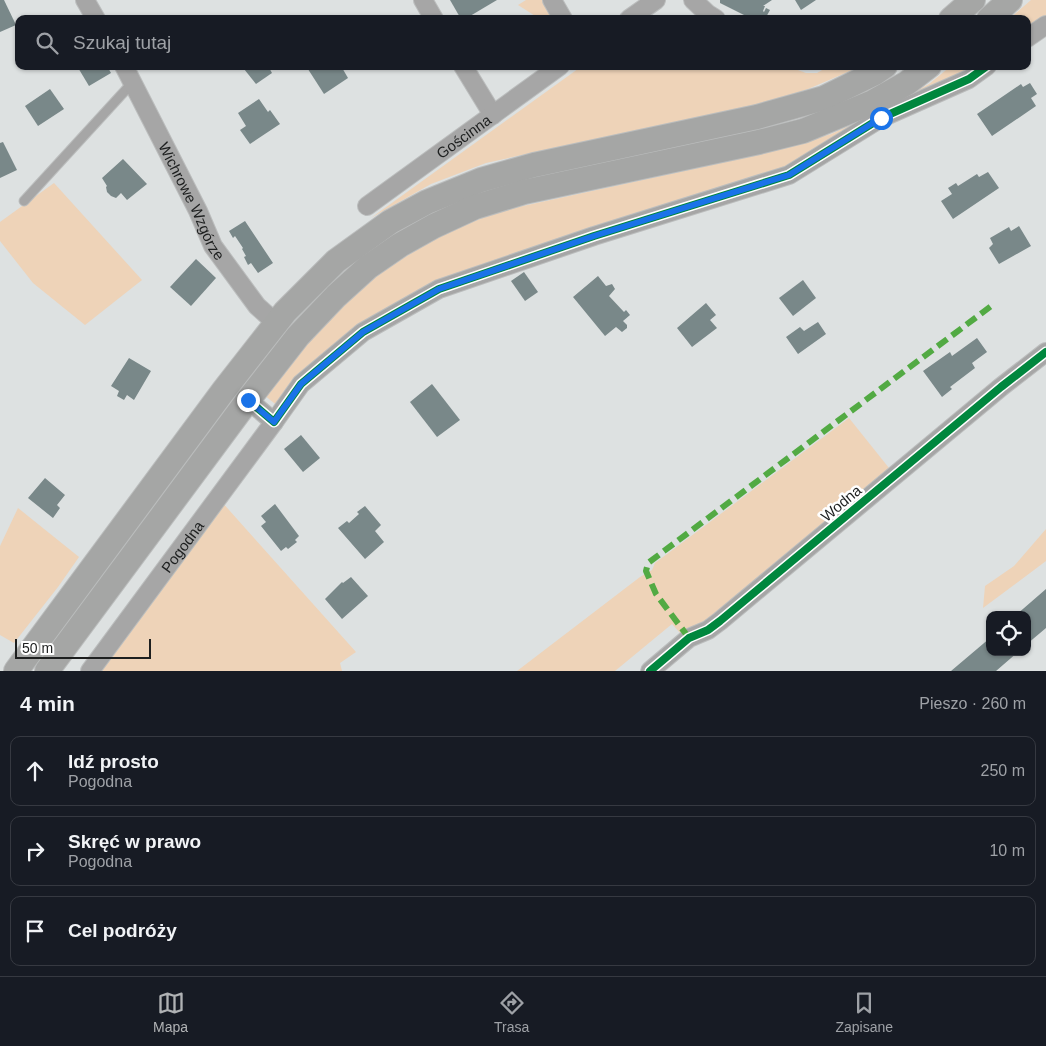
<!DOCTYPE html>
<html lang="pl">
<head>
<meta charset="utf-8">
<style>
  body { margin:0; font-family:Arial,sans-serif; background:#242831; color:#f1f3f6 }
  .controls { position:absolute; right:15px; bottom:15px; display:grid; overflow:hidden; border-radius:10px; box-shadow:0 1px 4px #0004 }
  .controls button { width:45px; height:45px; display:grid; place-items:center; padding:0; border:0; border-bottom:1px solid #363941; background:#171b24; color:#f1f3f6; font:25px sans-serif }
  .scale { position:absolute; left:15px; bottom:12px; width:136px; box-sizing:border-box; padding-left:5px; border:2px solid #1d1f1f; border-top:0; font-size:14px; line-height:18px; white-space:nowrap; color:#1d1f1f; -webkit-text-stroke:4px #fff; paint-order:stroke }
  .stop { position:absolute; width:15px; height:15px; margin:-11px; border:4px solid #1a73e8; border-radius:50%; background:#fff }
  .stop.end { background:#1a73e8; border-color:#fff; box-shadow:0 1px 5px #0008 }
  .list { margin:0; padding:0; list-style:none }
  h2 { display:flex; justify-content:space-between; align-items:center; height:65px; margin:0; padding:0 20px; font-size:21px }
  h2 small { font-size:16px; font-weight:400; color:#9ea1a6 }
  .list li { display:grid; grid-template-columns:32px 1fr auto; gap:15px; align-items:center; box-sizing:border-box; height:70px; margin:0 10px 10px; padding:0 10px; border:1px solid #363941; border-radius:10px }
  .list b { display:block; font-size:19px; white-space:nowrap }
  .list p { margin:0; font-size:16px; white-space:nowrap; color:#9ea1a6 }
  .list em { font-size:16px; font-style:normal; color:#9ea1a6 }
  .icon { flex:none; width:28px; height:28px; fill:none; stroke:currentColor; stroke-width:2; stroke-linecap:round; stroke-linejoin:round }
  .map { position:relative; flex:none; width:1046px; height:671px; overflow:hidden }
  .search { position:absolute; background:#171b24; box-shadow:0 1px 4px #0004; left:15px; right:15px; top:15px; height:55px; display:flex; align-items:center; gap:12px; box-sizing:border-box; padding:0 18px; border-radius:10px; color:#9ea1a6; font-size:19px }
  .sheet { height:305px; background:#171b24 }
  nav { display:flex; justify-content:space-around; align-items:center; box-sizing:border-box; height:70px; border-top:1px solid #363941; background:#171b24; font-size:14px; color:#9ea1a6 }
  nav a { display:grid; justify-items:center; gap:2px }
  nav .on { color:#b0b2b4 }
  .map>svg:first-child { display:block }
  .green { fill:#eed3b8 }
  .building { fill:#798889 }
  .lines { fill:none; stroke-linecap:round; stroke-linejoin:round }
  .service-casing { stroke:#bbbdbd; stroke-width:11 }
  .minor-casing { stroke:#bbbdbd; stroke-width:20 }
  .secondary-casing { stroke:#bbbdbd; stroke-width:26 }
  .service { stroke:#a6a6a6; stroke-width:9 }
  .minor { stroke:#a6a6a6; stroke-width:18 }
  .secondary { stroke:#a5a6a5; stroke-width:24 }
  .quiet { stroke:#52aa43; stroke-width:6; stroke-dasharray:12 6; stroke-linecap:butt }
  .cycleway-casing { stroke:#fff; stroke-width:11 }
  .cycleway { stroke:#00873e; stroke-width:8 }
  .route { stroke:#1a73e8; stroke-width:6 }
  .labels { text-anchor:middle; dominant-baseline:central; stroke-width:5; stroke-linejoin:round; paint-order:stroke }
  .street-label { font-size:15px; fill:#1d1f1f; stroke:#fff }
</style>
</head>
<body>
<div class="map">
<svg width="1046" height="671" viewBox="0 0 1046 671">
  <rect width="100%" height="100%" fill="#dde1e1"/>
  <g class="green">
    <polygon points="526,0 543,0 554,19 540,19 518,5"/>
    <polygon points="1031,0 1046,0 1046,19 1027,32 1027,19 1009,19"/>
    <polygon points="582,66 787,66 806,73 817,73 829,66 862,66 808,89 768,102 718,114 558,147 486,163 431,184 371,218"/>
    <polygon points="951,66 978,66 786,172 439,286 279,407 264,395 316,333 344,305 375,277 405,257 448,231 504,210 707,166 799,144 831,134 868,117 929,84"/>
    <polygon points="54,183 142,280 85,325 33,283 0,241 0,222"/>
    <polygon points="849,418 893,473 689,643 672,624 615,671 517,671 640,577 652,570 655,563"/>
    <polygon points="221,501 356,652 340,663 342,671 95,671"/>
    <polygon points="18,508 79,557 58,587 14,643 0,635 0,546"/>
    <polygon points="1046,529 1046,561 983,608 985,586 1014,566"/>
  </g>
  <g class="building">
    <polygon points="0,0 4,0 16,25 0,32"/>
    <polygon points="450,0 497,0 465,19 461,19"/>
    <polygon points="720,0 772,0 763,6 765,6 763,11 764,12 766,8 770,10 765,19 752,19 720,3"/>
    <polygon points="795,0 816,0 801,10"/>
    <polygon points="77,66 107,66 111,73 89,86"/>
    <polygon points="248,66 268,66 272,73 256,84 244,69"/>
    <polygon points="306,66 341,66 348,78 324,94"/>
    <polygon points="1030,83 1037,94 1031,98 1036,106 992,136 977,114 1021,84 1023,87"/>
    <polygon points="50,89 64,109 38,126 25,106"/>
    <polygon points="259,99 268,112 270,110 280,124 250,144 240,130 246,126 238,113"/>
    <polygon points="3,142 17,170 0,178 0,143"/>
    <polygon points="123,159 147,184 127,200 121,193 116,198 111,196 107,192 106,187 107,186 102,178"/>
    <polygon points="988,172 999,188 953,219 941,201 952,194 948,188 956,183 958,186 977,174 979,177"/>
    <polygon points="245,221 273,263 258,273 251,263 248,265 244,257 246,256 242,249 243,248 235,236 233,238 229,231"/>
    <polygon points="1019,226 1031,246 999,264 989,248 993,244 990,238 1009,227 1011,231"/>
    <polygon points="196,259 216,278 191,306 170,287"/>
    <polygon points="524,272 538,292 525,301 511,281"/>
    <polygon points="598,276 606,286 612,284 615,289 609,296 624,312 626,310 630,315 623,321 627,325 627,328 622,332 616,327 605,336 573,297"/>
    <polygon points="803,280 816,298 793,316 779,298"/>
    <polygon points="706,303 716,315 710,320 717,328 692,347 677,328"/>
    <polygon points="818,322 826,334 798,354 786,337 800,327 804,331"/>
    <polygon points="977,338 987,352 972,363 975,368 950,387 952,389 942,397 923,371 950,352 952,356"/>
    <polygon points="129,358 151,371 134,400 127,395 124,400 117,396 119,391 111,386"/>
    <polygon points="432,384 460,420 437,437 410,402"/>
    <polygon points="301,435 320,458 303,472 284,449"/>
    <polygon points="45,478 65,495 57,505 60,508 53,518 28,498"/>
    <polygon points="275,504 299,536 295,540 297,542 288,549 286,547 281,551 261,526 266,522 261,516"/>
    <polygon points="365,506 381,525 375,531 384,542 365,559 338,528 347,521 349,523 359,514 357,512"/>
    <polygon points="351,577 368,596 342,619 325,599 342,582 343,583"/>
    <polygon points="1046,589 1046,628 1027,644 1027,615 1016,615"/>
    <polygon points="990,638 990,652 1018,652 996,671 951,671"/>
  </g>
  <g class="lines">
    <defs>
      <polyline id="service" points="24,201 133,82"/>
      <g id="minor">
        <polyline points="85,0 96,19"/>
        <polyline points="423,0 434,19"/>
        <polyline points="552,0 563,19"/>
        <polyline points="693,0 708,14 716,19"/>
        <polyline points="629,19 656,0"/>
        <polyline points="1027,38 1046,25"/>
        <path id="s1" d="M124,66L198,211L213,246L257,306L276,323"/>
        <polyline points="463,66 493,115"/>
        <path id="s2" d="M367,206L560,66"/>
        <polyline points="248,400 274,422 301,384 363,332 439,289 594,236 789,175 881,118 969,79 987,66"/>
        <path id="s3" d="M90,671L274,422"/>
        <polyline points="650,671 689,638 708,630 720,621 1001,387 1046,352"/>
      </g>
      <g id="secondary">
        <polyline points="951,19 973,0"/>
        <polyline points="989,19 1010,0"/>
        <polyline points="16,671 224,390 285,312 336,261 390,222 427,202 481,180 534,165 757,117 824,98 875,73 885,66"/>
        <polyline points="47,671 248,400 298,336 336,296 368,267 400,245 434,226 475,207 524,192 759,142 803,131 873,102 907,83 929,66"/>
      </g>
    </defs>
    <use href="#service" class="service-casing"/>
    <use href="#minor" class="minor-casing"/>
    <use href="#secondary" class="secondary-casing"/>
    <use href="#service" class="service"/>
    <use href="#minor" class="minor"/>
    <use href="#secondary" class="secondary"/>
    <polyline class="quiet" points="689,638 656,594 646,571 648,563 994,304"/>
    <defs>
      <g id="cycleway">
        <polyline points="248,400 274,422 301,384 363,332 439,289 594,236 789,175 881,118 969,79 987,66"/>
        <polyline points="650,671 689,638 708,630 720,621 1001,387 1046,352"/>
      </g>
    </defs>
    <use href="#cycleway" class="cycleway-casing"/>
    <use href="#cycleway" class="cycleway"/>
  </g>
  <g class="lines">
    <polyline class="route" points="248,400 274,422 301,384 363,332 439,289 594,236 789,175 881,118"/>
  </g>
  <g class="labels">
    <g class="street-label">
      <text stroke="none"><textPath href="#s2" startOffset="119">Gościnna</textPath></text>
      <text stroke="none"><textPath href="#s1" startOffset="151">Wichrowe Wzgórze</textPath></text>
      <text transform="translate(841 503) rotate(-40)">Wodna</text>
      <text stroke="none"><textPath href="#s3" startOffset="155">Pogodna</textPath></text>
    </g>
  </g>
</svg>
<div class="controls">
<button><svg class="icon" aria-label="locate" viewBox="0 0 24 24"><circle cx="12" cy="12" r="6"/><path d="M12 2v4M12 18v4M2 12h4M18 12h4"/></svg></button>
</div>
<div class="scale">50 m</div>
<div class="stop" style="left:881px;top:118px"></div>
<div class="stop end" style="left:248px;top:400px"></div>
<div class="search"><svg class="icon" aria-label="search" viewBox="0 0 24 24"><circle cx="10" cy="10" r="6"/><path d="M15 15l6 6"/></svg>Szukaj tutaj</div>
</div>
<section class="sheet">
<h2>4 min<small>Pieszo · 260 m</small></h2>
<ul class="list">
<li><svg class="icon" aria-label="ahead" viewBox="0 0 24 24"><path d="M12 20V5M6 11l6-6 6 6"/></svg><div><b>Idź prosto</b><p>Pogodna</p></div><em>250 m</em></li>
<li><svg class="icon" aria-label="right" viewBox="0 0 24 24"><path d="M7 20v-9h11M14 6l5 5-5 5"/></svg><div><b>Skręć w prawo</b><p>Pogodna</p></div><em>10 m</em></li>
<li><svg class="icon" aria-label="arrive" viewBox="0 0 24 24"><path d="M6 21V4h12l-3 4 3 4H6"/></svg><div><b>Cel podróży</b></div></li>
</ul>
</section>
<nav>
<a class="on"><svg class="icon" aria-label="map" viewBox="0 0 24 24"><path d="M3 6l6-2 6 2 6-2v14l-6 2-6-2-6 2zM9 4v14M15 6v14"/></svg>Mapa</a>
<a><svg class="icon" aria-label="directions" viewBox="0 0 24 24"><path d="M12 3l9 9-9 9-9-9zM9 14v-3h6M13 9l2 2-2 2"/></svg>Trasa</a>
<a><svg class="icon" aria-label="saved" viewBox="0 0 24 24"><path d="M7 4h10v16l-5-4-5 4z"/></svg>Zapisane</a>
</nav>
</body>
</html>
